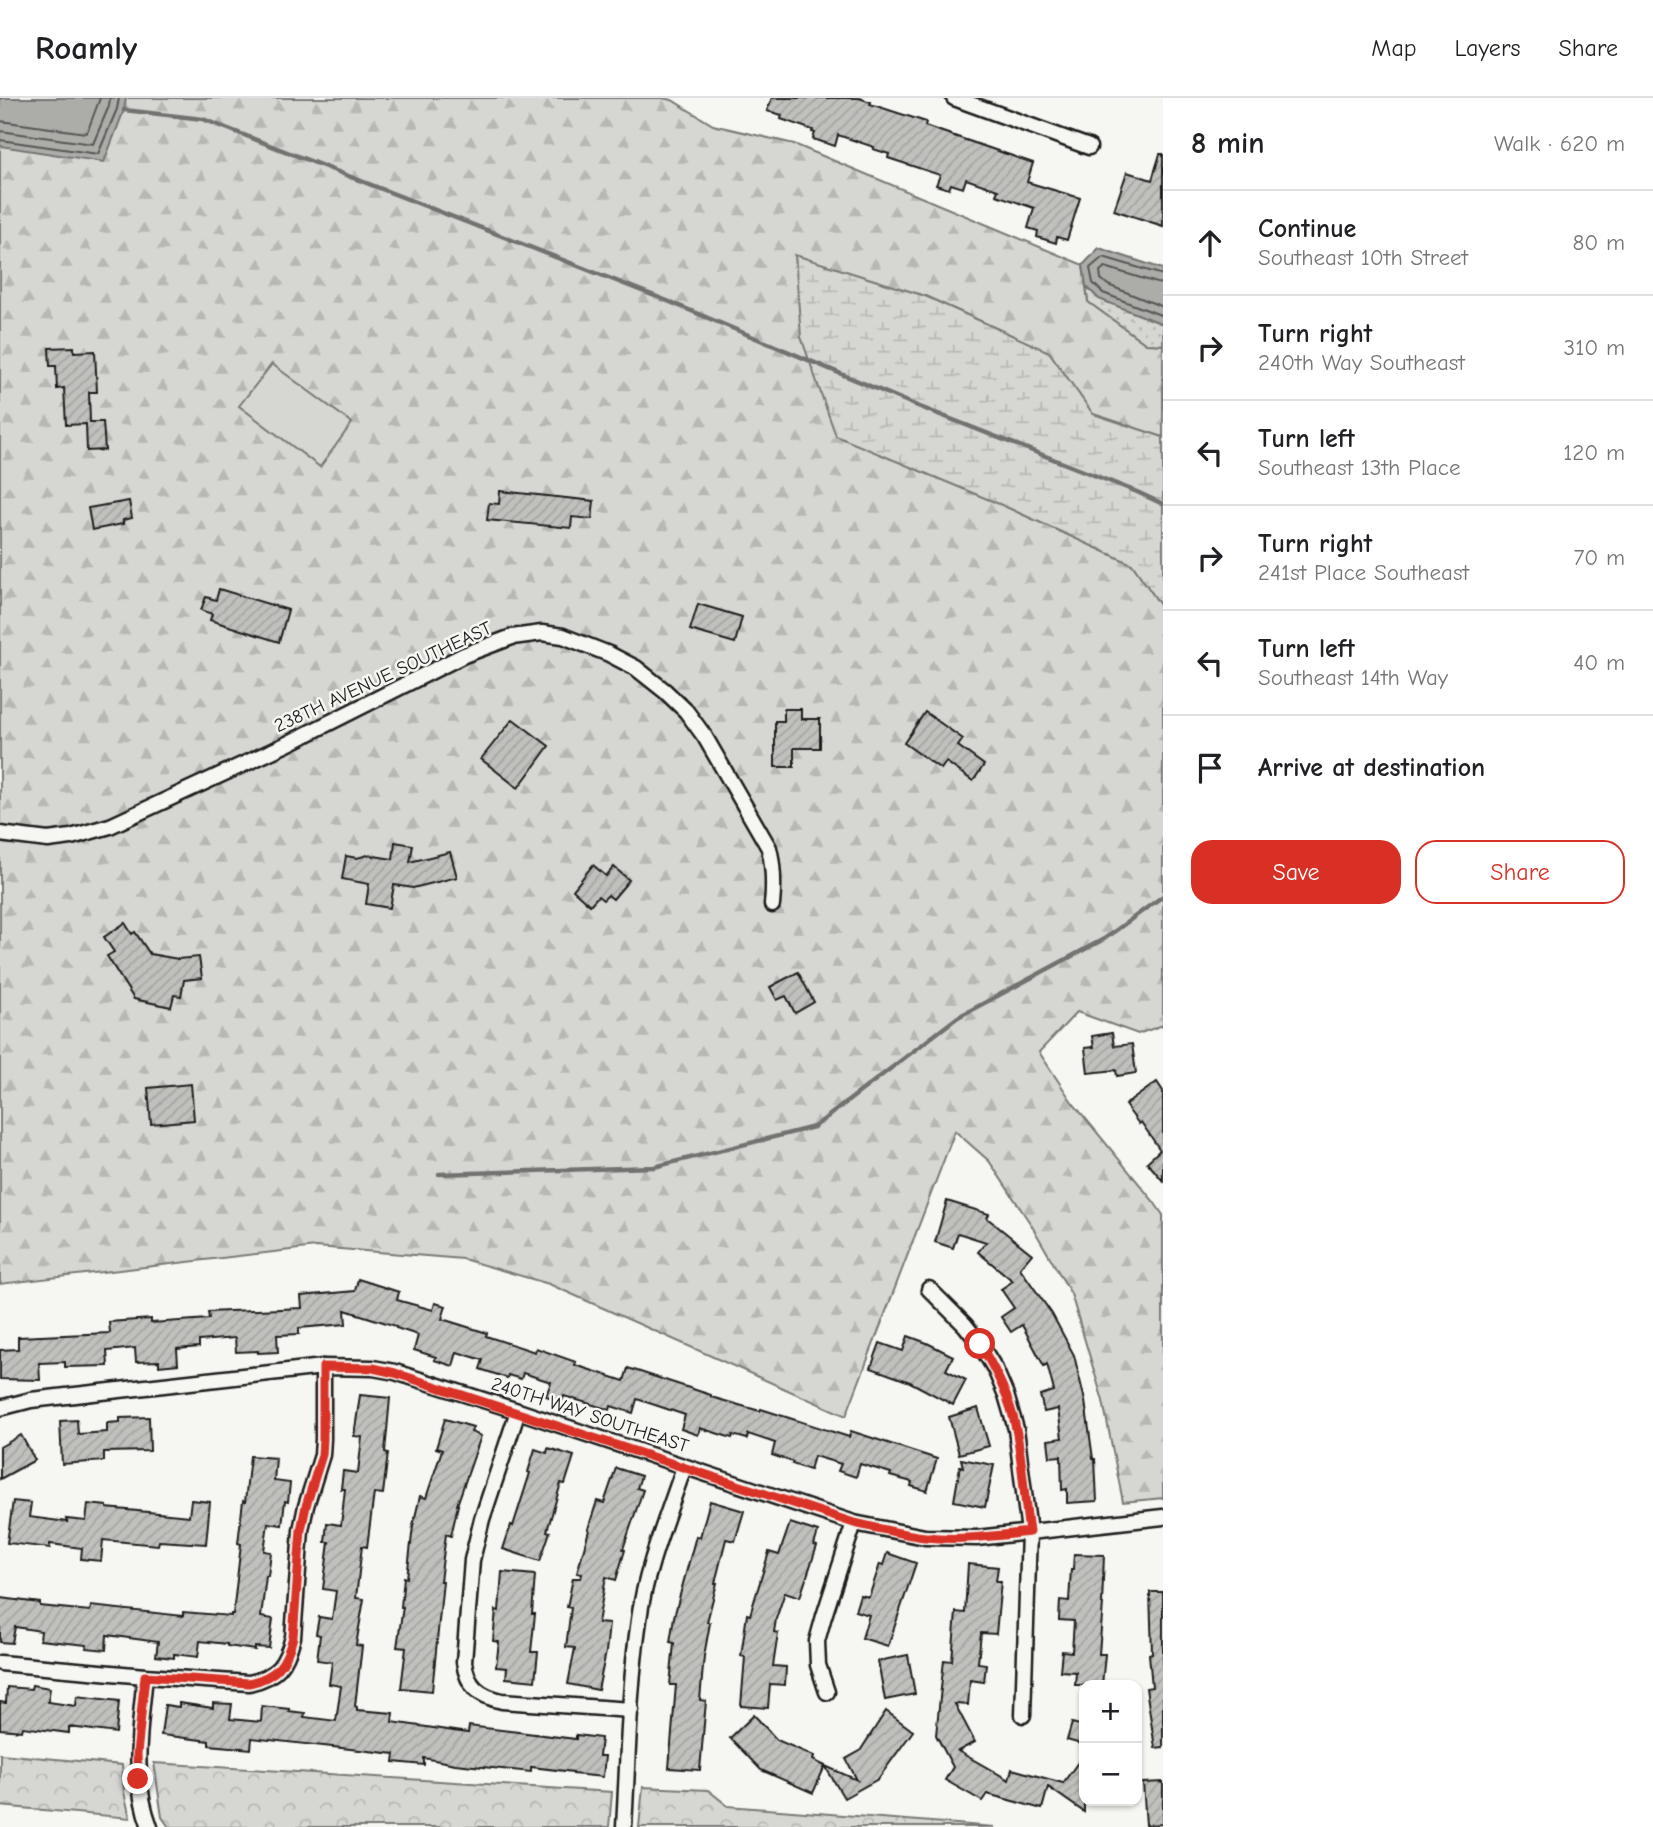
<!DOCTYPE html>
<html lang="en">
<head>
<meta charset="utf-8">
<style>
  body { margin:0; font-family:"Comic Neue",sans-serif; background:#f6f6f6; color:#202124 }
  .controls { position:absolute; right:21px; bottom:21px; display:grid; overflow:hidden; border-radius:14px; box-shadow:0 2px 5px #0004 }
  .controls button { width:63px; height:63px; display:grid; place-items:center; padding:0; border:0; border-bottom:2px solid #e0e0e0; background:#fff; color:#202124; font:35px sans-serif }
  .stop { position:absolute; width:21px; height:21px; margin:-16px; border:5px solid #d93025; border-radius:50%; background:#fff }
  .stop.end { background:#d93025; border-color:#fff; box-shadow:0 2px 7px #0008 }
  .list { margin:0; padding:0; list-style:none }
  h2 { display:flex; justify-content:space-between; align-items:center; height:91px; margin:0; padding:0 28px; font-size:30px }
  h2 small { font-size:23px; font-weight:400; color:#757577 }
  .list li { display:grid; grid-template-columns:46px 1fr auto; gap:21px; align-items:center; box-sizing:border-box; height:105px; padding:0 28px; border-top:2px solid #e0e0e0 }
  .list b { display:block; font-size:26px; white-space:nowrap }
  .list p { margin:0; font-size:23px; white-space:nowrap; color:#757577 }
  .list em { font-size:23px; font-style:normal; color:#757577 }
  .actions { display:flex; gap:14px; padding:21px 28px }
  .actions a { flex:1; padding:16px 0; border:2px solid #d93025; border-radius:21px; text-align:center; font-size:24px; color:#d93025 }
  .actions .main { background:#d93025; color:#fff }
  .icon { flex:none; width:38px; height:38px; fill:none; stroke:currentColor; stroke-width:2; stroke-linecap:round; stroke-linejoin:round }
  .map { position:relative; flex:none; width:1163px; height:1729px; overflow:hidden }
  header { display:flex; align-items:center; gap:42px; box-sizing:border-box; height:98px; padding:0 35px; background:#fff; border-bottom:2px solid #e0e0e0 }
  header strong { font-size:33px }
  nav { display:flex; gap:38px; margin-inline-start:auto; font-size:24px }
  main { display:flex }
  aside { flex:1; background:#fff }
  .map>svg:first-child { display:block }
  .grass { fill:url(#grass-dots); stroke:#797977; stroke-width:2 }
  .forest { fill:url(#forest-firs); stroke:#797977; stroke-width:2 }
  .wetland { fill:url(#wetland-marsh); stroke:#797977; stroke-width:2 }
  .park { fill:url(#park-crowns); stroke:#797977; stroke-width:2 }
  .pitch { fill:#d6d6d2; stroke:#797977; stroke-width:2 }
  .water { fill:#acaca9; stroke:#727271; stroke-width:2 }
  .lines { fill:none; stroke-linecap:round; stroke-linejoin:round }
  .shore { stroke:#565654; stroke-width:2 }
  .stream { stroke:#727271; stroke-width:4.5 }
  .building { fill:url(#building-hatch); stroke:#1c1c1c; stroke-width:2 }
  .street-casing { stroke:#1c1c1c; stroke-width:19 }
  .street { stroke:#f6f6f2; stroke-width:14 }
  .route { stroke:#d93025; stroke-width:9 }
  .labels { text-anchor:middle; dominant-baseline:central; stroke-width:5; stroke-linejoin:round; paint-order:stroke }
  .street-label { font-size:19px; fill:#1c1c1c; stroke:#f6f6f2 }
</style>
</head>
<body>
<header>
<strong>Roamly</strong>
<nav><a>Map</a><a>Layers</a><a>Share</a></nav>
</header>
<main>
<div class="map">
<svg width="1163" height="1729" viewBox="0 0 1163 1729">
  <defs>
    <pattern id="grass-dots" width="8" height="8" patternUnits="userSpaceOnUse" patternTransform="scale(1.75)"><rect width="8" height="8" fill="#d6d6d2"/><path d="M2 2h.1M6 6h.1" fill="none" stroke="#b7b7b4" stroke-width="1.8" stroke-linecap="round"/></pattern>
    <pattern id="forest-firs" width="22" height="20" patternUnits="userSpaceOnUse" patternTransform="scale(1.75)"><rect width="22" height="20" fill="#d6d6d2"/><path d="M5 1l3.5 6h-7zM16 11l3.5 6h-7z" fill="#b7b7b4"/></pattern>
    <pattern id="wetland-marsh" width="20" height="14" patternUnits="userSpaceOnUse" patternTransform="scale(1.75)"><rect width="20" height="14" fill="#d6d6d2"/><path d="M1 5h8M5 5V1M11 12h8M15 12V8" fill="none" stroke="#b7b7b4"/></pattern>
    <pattern id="park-crowns" width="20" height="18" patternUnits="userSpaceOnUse" patternTransform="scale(1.75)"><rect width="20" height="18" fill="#d6d6d2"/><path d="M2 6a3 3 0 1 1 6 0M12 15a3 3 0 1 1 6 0" fill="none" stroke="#b7b7b4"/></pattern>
    <pattern id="building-hatch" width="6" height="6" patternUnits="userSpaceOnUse" patternTransform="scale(1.75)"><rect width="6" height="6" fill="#c0c0bd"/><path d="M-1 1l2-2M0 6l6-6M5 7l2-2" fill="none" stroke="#a4a4a2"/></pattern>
  </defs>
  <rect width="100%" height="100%" fill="#f6f6f2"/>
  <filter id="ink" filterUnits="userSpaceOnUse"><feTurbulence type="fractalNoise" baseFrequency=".0143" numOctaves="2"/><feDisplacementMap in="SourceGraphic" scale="14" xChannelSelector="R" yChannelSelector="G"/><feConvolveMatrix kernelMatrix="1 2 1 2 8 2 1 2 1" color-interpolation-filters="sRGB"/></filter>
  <g filter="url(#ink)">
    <polygon class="grass" points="1086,188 1099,201 1163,226 1163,247 1146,246 1088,204"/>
    <polygon class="forest" points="0,0 662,0 672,2 713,27 794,46 1083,167 1088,204 1146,246 1163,247 1163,339 1093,316 1049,254 925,198 795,158 1004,408 1132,466 1163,511 1163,927 1138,936 1077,914 1039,954 1072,1004 1154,1104 1163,1117 1163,1400 1123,1404 1103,1303 1071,1196 1032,1128 989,1063 955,1033 846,1318 549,1186 463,1161 316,1149 0,1186"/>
    <polygon class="wetland" points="795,157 925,198 1049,254 1093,316 1163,339 1163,511 1132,466 1004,408 836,338 801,239"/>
    <g class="park">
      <polygon points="0,1656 122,1667 124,1694 130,1720 0,1708"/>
      <polygon points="154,1665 612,1694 609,1729 169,1729 162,1719"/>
      <polygon points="643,1689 708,1692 728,1708 995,1729 639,1729"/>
    </g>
    <polygon class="pitch" points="272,266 352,325 320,369 239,308"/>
    <g class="water">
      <polygon points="0,0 126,0 124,12 104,64 0,48"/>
      <polygon points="1099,150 1163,171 1163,226 1099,201 1086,188 1083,167"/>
    </g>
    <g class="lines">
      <g class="shore">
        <polyline points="0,23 86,35 88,32 100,0"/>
        <polyline points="0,33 93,46 109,8 110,0"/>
        <polyline points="0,42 98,56 117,11 119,0"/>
        <polyline points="1163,177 1103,159 1090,170 1093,185 1103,195 1163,218"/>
        <polyline points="1163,186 1157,185 1105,169 1100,173 1101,181 1108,187 1163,209"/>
      </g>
      <g class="stream">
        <polyline points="124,12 203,21 670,204 915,307 1137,394 1163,406"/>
        <polyline points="439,1076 654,1069 814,1029 958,919 1104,841 1163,798"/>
      </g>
    </g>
    <g class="building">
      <polygon points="772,0 859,0 871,4 870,6 926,24 925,28 1033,65 1027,84 1080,100 1067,142 1057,139 1056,145 1037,139 1038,133 1028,130 1034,110 996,97 998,92 966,81 963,90 951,86 949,91 936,87 940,77 888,60 889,56 873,51 874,49 838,37 835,48 813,41 815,35 812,34 813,32 781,21 782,17 767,13"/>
      <polygon points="1160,56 1163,56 1163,128 1114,112 1127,74 1152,82"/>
      <polygon points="74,249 74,254 95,253 97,294 89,294 90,324 103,324 105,352 87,353 86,326 66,327 64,290 57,291 56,268 50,268 49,250"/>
      <polygon points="500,393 594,403 592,421 572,419 571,430 487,422 489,405 499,406"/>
      <polygon points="129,403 132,420 123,422 123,426 92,432 88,410"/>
      <polygon points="219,491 288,512 279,544 210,522 212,516 201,512 206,499 216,502"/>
      <polygon points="698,506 742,519 735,545 690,532"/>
      <polygon points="784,611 801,611 801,621 820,621 820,650 794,650 794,669 775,669 775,623 784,623"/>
      <polygon points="925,614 963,641 958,648 984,667 973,683 946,664 941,671 904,645"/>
      <polygon points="513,621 549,648 518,690 481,661"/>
      <polygon points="395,744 413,747 410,764 450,754 457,779 413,790 394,787 390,810 366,806 369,786 342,781 346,758 357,760 368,757 393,761"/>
      <polygon points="593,767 606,778 614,769 629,782 613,801 608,797 603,802 598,798 590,807 573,792"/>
      <polygon points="125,825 132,836 135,834 150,856 178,861 199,859 202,880 184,882 181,898 174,897 171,909 134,901 107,858 114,854 104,839"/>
      <polygon points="798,874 814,904 795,915 786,898 777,902 770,889"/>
      <polygon points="1112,935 1114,948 1132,946 1136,975 1117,978 1116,972 1088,975 1085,950 1094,949 1092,938"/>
      <polygon points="1157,984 1163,993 1163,1083 1147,1064 1160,1052 1141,1024 1139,1026 1125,1007"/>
      <polygon points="191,986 194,1022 151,1026 148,990"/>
      <polygon points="947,1103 989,1116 987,1120 1032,1156 1020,1170 1052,1216 1074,1257 1085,1303 1093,1361 1095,1361 1097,1403 1067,1405 1067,1391 1062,1392 1061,1358 1050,1359 1048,1342 1062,1340 1058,1311 1044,1314 1040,1297 1054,1293 1047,1266 1044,1268 1022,1227 1011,1234 1001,1219 1014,1210 1001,1191 1013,1183 978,1154 986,1144 958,1135 953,1150 935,1144"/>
      <polygon points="358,1181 399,1194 397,1202 433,1212 435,1205 446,1208 442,1221 487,1235 486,1238 535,1254 536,1250 576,1264 575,1267 624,1283 628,1270 711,1297 711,1299 760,1313 761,1311 849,1339 851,1333 937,1361 927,1393 911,1388 912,1384 890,1378 891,1375 860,1366 856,1379 838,1373 841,1366 814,1358 810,1372 792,1366 793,1364 772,1357 775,1345 748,1336 747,1341 733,1337 732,1340 700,1330 698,1337 681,1331 685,1317 637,1301 633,1315 611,1308 610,1312 564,1298 562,1304 546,1298 551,1284 523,1275 521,1281 508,1277 507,1280 480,1271 483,1262 457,1254 453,1268 434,1262 436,1259 414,1252 418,1237 396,1230 396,1228 345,1212 346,1226 299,1230 299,1236 277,1237 278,1254 258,1255 258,1253 236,1254 235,1240 199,1243 199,1249 177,1251 178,1266 159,1268 159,1263 136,1264 135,1250 107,1253 108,1268 65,1269 65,1264 39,1265 40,1282 0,1281 0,1252 18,1251 18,1239 110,1235 109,1224 151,1221 151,1225 209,1221 208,1214 302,1210 301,1198 355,1193"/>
      <polygon points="908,1238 927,1245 953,1258 946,1272 966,1282 953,1307 910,1284 871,1270 880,1245 903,1253"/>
      <polygon points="360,1297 390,1300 385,1354 388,1355 383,1396 374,1395 367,1449 362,1448 356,1500 364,1501 356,1547 362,1548 355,1608 357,1609 357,1612 393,1615 392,1624 468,1635 469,1628 576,1641 576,1637 601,1640 599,1658 605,1658 603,1679 573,1676 573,1674 531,1669 531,1674 455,1666 424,1660 424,1667 394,1664 395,1656 252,1640 251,1651 209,1647 209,1643 161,1637 165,1607 179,1609 179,1605 213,1610 213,1605 232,1606 230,1621 261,1624 262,1608 289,1611 289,1613 305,1615 304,1619 336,1623 341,1588 329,1586 332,1564 317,1562 320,1537 316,1536 319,1519 332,1521 336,1493 323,1491 329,1444 325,1444 327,1425 341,1427 345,1391 341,1391 343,1373 358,1375 362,1339 354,1338"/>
      <polygon points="978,1310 989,1348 959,1356 949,1319"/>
      <polygon points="149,1319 150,1353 104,1354 104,1363 62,1366 60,1323 77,1322 78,1336 107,1334 107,1325 120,1324 120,1320"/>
      <polygon points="445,1321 473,1329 471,1334 481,1338 457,1407 458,1407 451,1438 446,1436 440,1483 443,1483 432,1593 401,1590 406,1550 397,1549 403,1509 401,1509 404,1479 407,1480 413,1428 420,1398 426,1400 442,1352 436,1350"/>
      <polygon points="21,1337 35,1362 0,1381 0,1349"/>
      <polygon points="548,1350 574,1358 565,1386 561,1385 547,1433 550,1434 540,1463 503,1451 511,1427 513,1428 530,1375 528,1374 535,1351 547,1355"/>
      <polygon points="250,1358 276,1360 274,1383 290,1385 288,1404 285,1403 282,1427 268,1425 264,1453 271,1454 268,1478 266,1478 261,1519 273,1521 269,1550 255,1549 255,1552 227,1548 227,1546 200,1543 198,1559 174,1556 174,1560 156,1558 158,1544 107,1537 106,1552 86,1550 87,1547 40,1542 41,1533 15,1529 12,1545 0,1544 0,1500 40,1505 40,1508 90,1513 91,1508 183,1518 183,1514 231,1518 231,1516 233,1516 241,1446 238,1445 243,1403 245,1404"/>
      <polygon points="961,1361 994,1367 985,1409 954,1403 960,1368 963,1369"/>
      <polygon points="616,1370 641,1378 637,1390 643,1392 623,1451 625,1452 616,1482 606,1479 598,1525 609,1526 606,1554 598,1592 568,1586 575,1550 566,1549 571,1510 567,1509 573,1480 581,1480 582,1476 577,1475 589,1432 588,1431 597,1403 604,1405"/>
      <polygon points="191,1402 210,1404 206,1446 159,1443 158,1447 103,1442 101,1463 81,1461 82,1450 50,1446 50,1450 7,1445 13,1403 31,1405 29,1419 67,1424 66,1421 86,1423 88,1406 107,1408 107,1410 189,1418"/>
      <polygon points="710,1403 744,1413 735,1443 726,1441 715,1485 717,1485 707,1524 710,1525 704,1558 700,1602 706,1603 700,1672 669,1670 676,1587 670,1587 674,1545 670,1544 674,1519 696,1438 700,1439"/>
      <polygon points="790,1425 818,1434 814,1447 817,1448 800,1499 785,1494 776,1521 774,1534 778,1535 773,1568 786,1569 785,1587 770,1586 768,1610 741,1608 745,1559 741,1558 747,1516 750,1517 769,1454 779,1457"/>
      <polygon points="887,1455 916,1465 888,1548 862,1540 869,1517 855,1513 860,1497 869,1499 880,1466 883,1467"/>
      <polygon points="1074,1456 1104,1457 1102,1506 1103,1506 1099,1556 1105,1556 1102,1587 1075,1587 1076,1574 1060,1573 1062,1553 1072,1554 1074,1523 1059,1522 1060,1502 1069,1503 1071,1471 1073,1471"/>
      <polygon points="968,1466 998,1469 996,1483 1001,1483 996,1536 981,1535 978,1565 986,1566 984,1584 970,1582 968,1607 955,1606 975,1644 958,1653 1009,1682 1012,1671 1063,1685 1084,1656 1084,1714 1048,1689 1042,1711 987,1696 982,1703 945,1682 953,1669 936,1637 944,1562 952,1563 956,1514 965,1515"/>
      <polygon points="502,1474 535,1477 532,1516 535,1516 531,1554 538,1554 535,1583 506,1580 507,1570 496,1569 499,1544 493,1543 496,1512 499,1513"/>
      <polygon points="1150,1494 1163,1494 1163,1649 1155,1650 1146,1590 1152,1589 1149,1556 1152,1555"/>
      <polygon points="908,1557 915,1596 885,1602 878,1563"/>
      <polygon points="32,1587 50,1590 48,1604 76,1608 77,1598 119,1603 116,1635 69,1629 69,1635 23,1629 22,1633 0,1631 0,1604 6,1605 7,1589 31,1591"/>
      <polygon points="886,1613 913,1633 878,1681 844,1700 825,1668 857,1682 846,1661 860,1653"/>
      <polygon points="754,1617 777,1642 814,1658 813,1662 825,1668 813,1695 761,1672 730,1640"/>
      <polygon points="1072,1625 1084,1628 1084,1647 1067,1642"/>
      <polygon points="1163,1684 1163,1726 1146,1727 1143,1685"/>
    </g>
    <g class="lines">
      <defs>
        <g id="street">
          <polyline points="954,0 1089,49"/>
          <path d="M0,736L48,742L71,739L110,728L285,647L464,557L512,539L542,535L563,538L609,556L636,570L665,593L686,613L705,639L769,750C774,770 774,787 772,807"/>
          <polyline points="929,1191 965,1227 980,1246 995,1271 1006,1297 1016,1331 1029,1434 1023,1617"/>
          <polyline points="0,1310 31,1302 323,1269 373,1270 395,1274 518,1313 854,1425 925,1439 977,1440 1163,1419"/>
          <path d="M518,1313L482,1421L472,1462L464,1564C467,1588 479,1598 502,1603L631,1612"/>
          <path d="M0,1565L145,1578L249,1585C277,1579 286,1566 293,1539L301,1432L306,1408L322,1357L323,1341V1269"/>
          <path d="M145,1578C140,1630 131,1679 150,1729"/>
          <polyline points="827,1594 818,1567 817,1543 824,1518 854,1425"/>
          <path d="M624,1729C628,1660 629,1590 639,1522C645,1472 668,1417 684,1369"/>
        </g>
      </defs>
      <use href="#street" class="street-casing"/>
      <use href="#street" class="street"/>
    </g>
  </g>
  <g class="lines" filter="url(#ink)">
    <path class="route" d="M138,1681L137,1656L145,1578L249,1585C277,1579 286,1566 293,1539L301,1432L306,1408L322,1357L323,1341V1269L373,1270L395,1275L854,1425C878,1430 901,1436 925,1439C960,1443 995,1438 1029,1434C1024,1400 1023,1365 1016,1331C1010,1300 996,1273 980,1246"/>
  </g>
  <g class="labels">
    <g class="street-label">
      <text transform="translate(383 579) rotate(-25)">238TH AVENUE SOUTHEAST</text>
      <text transform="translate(590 1317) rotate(18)">240TH WAY SOUTHEAST</text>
    </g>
  </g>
</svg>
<div class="controls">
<button>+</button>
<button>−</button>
</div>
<div class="stop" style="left:980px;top:1246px"></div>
<div class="stop end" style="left:138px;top:1681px"></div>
</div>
<aside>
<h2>8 min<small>Walk · 620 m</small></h2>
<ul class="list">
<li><svg class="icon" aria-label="ahead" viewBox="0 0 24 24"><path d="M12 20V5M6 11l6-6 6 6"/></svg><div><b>Continue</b><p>Southeast 10th Street</p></div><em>80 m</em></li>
<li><svg class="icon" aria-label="right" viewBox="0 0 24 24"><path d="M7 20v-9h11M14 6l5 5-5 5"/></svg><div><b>Turn right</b><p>240th Way Southeast</p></div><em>310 m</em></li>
<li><svg class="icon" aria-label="left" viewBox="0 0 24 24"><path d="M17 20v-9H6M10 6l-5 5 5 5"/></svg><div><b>Turn left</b><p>Southeast 13th Place</p></div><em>120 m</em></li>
<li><svg class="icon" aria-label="right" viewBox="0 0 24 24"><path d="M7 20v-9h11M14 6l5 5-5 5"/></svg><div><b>Turn right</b><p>241st Place Southeast</p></div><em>70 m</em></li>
<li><svg class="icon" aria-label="left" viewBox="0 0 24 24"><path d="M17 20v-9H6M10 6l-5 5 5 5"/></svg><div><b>Turn left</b><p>Southeast 14th Way</p></div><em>40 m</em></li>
<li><svg class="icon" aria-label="arrive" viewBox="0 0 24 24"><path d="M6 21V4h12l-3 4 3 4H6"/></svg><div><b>Arrive at destination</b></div></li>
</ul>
<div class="actions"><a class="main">Save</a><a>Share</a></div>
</aside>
</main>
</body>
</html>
